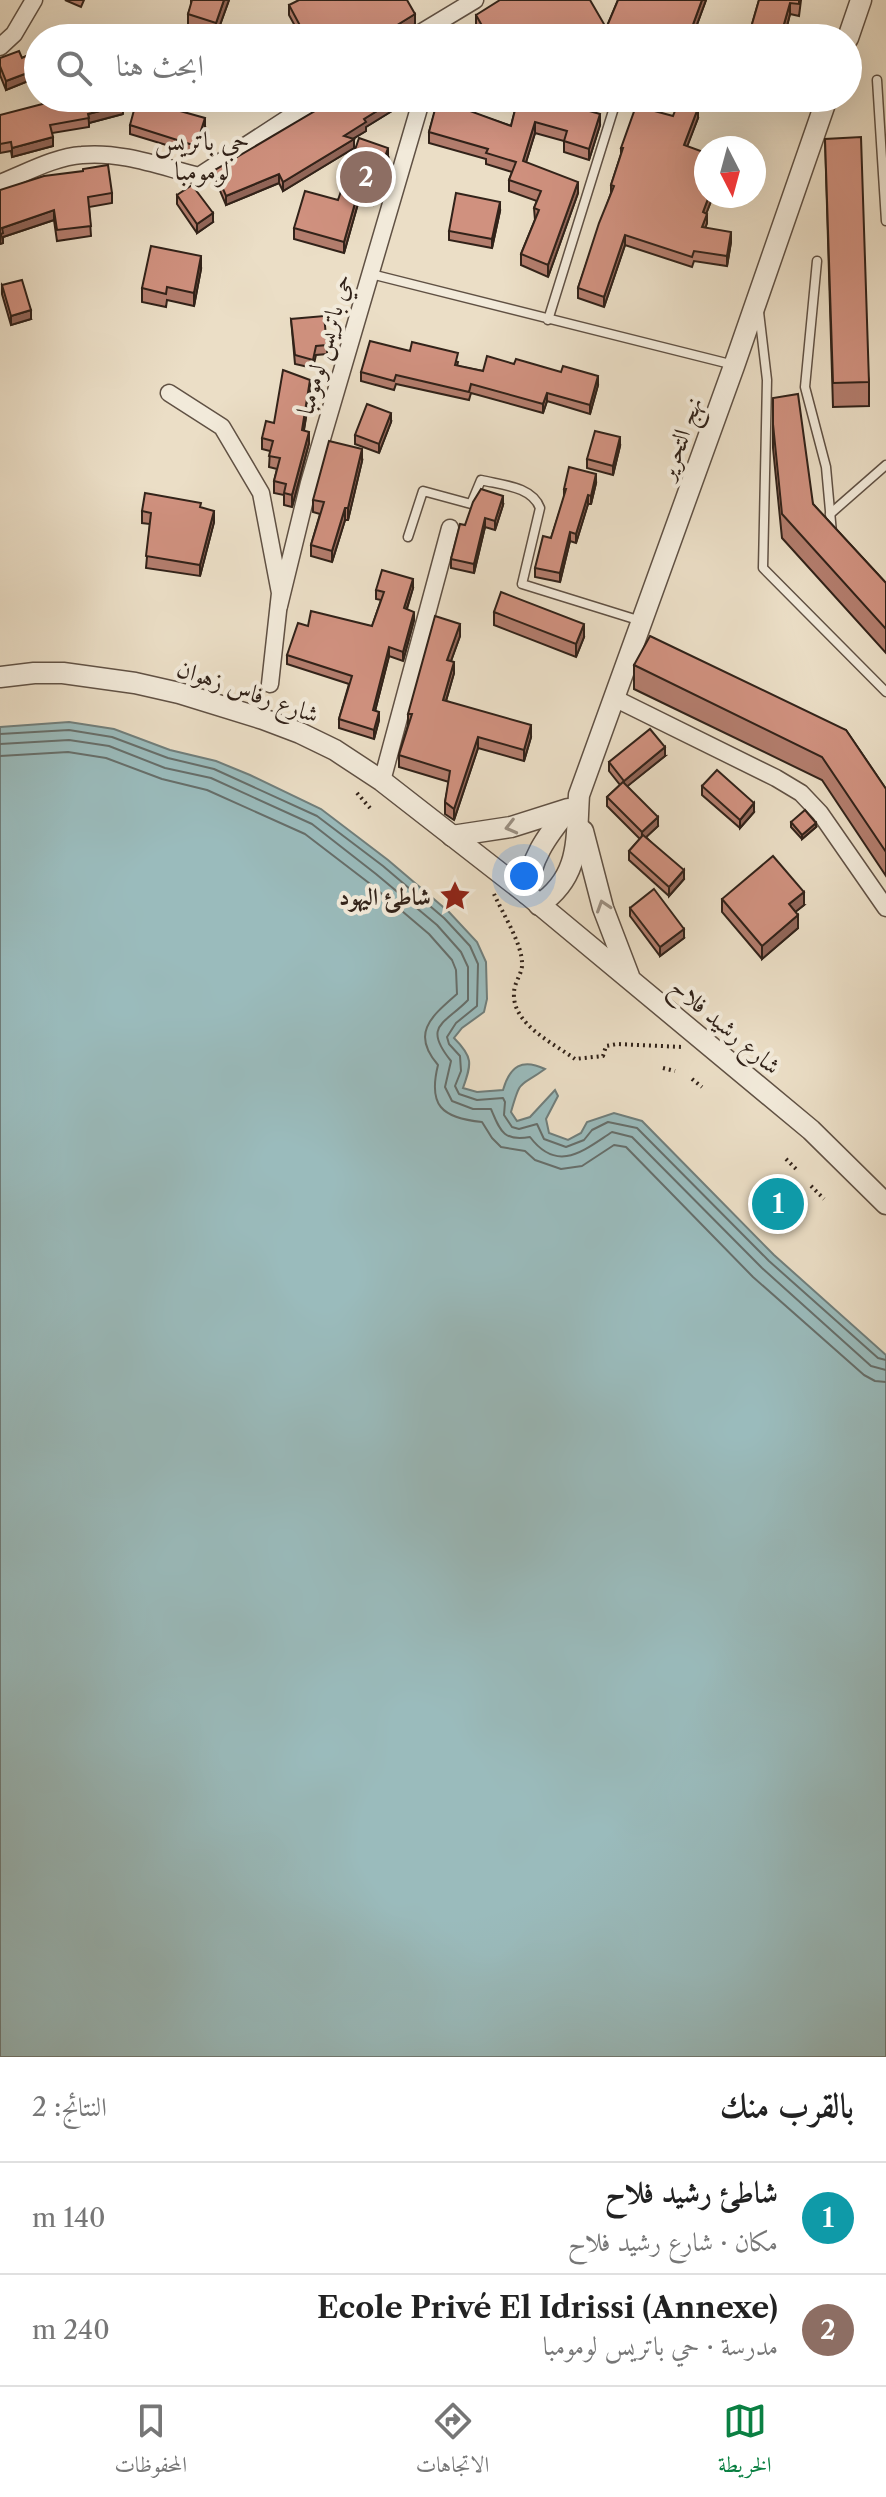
<!DOCTYPE html>
<html lang="ar">
<head>
<meta charset="utf-8">
<style>
  body { margin:0; font-family:"Libre Caslon Text",Amiri,serif; background:#f2f2f2; color:#222; direction:rtl }
  .compass { position:absolute; left:694px; top:136px; width:72px; height:72px; border-radius:50%; background:#fff; box-shadow:0 8px 32px #0002; rotate:174deg }
  .you { position:absolute; left:524px; top:876px; width:28px; height:28px; margin:-20px; border:6px solid #fff; border-radius:50%; background:#1a73e8; box-shadow:0 0 0 12px #1a73e833 }
  .badge { display:grid; place-items:center; width:52px; height:52px; border-radius:50%; background:#0b8043; color:#fff; font-size:26px; font-weight:700 }
  .pin { position:absolute; translate:-50% -50%; border:4px solid #fff; box-shadow:0 2px 8px #0006 }
  .list { margin:0; padding:0; list-style:none }
  h2 { display:flex; justify-content:space-between; align-items:center; height:104px; margin:0; padding:0 32px; font-size:34px }
  h2 small { font-size:26px; font-weight:400; color:#767676 }
  .list li { display:grid; grid-template-columns:52px 1fr auto; gap:24px; align-items:center; box-sizing:border-box; height:112px; padding:0 32px; border-top:2px solid #e0e0e0 }
  .list b { display:block; font-size:30px; white-space:nowrap }
  .list p { margin:0; font-size:26px; white-space:nowrap; color:#767676 }
  .list em { font-size:26px; font-style:normal; color:#767676 }
  .icon { flex:none; width:44px; height:44px; fill:none; stroke:currentColor; stroke-width:2; stroke-linecap:round; stroke-linejoin:round }
  .map { position:relative; flex:none; width:886px; height:2057px; overflow:hidden; direction:ltr }
  .search { position:absolute; background:#fff; box-shadow:0 8px 32px #0002; left:24px; right:24px; top:24px; height:88px; display:flex; align-items:center; gap:20px; box-sizing:border-box; padding:0 28px; border-radius:44px; color:#767676; font-size:30px }
  .sheet { height:328px; background:#fff }
  nav { display:flex; justify-content:space-around; align-items:center; box-sizing:border-box; height:112px; border-top:2px solid #e0e0e0; background:#fff; font-size:22px; color:#767676 }
  nav a { display:grid; justify-items:center; gap:4px }
  nav .on { color:#0b8043 }
  .map>svg:first-child { display:block }
  .water { fill:#9abbbc; stroke:#707e7b; stroke-width:2 }
  .lines { fill:none; stroke-linecap:round; stroke-linejoin:round }
  .shore { stroke:#666e6a; stroke-width:2 }
  .service-casing { stroke:#605144; stroke-width:11 }
  .minor-casing { stroke:#605144; stroke-width:19 }
  .tertiary-casing { stroke:#605144; stroke-width:23 }
  .path { stroke:#312219; stroke-width:4; stroke-dasharray:2 4; stroke-linecap:butt }
  .service { stroke:#f2eada; stroke-width:8 }
  .minor { stroke:#f2eada; stroke-width:16 }
  .tertiary { stroke:#f2eada; stroke-width:20 }
  .wall { fill:#b37d6d; stroke:#312219; stroke-width:2 }
  .shaded-wall { fill:#926659; stroke:#312219; stroke-width:2 }
  .building { fill:#d0917f; stroke:#312219; stroke-width:2 }
  .oneway { stroke:#9b9083 }
  .labels { text-anchor:middle; dominant-baseline:central; stroke-width:8; stroke-linejoin:round; paint-order:stroke }
  .street-label { font-size:24px; fill:#312219; stroke:#f2eada }
  .poi-label { font-size:24px; font-weight:bold; fill:#312219; stroke:#f2eada; text-anchor:end }
  .neighbourhood-label { font-size:26px; fill:#312219; stroke:#f2eada }
</style>
</head>
<body>
<div class="map">
<svg width="886" height="2057" viewBox="0 0 886 2057">
  <rect width="100%" height="100%" fill="#ebdec6"/>
  <filter id="stains"><feTurbulence type="fractalNoise" baseFrequency=".0025" numOctaves="4"/><feColorMatrix values="0 0 0 0 .2 0 0 0 0 .09 0 0 0 0 .02 0 0 0 .5 -.17"/></filter>
  <radialGradient id="worn" r=".72"><stop offset=".6" stop-color="#630" stop-opacity="0"/><stop offset="1" stop-color="#630" stop-opacity=".3"/></radialGradient>
  <path class="water" d="M69,722L114,729L170,750L216,761L250,775L321,809L388,860L449,912L477,942L486,962L487,999L484,1012L462,1028L454,1038C473,1057 472,1063 463,1088L477,1092L503,1090C510,1066 522,1058 545,1069C519,1088 521,1077 511,1112L517,1121L530,1117L555,1090L558,1096L546,1119L549,1133L568,1140L581,1133L587,1122L614,1113L642,1121L774,1255L886,1355V2057H0V727Z"/>
  <g class="lines">
    <g class="shore">
      <polyline points="0,734 69,730 112,737 168,758 214,769 317,816 383,866 444,918 470,946 478,964 477,1006 456,1023 447,1037 449,1044 460,1056 461,1071 455,1086 459,1094 477,1100 503,1098 505,1102 504,1115 512,1127 519,1129 537,1124 544,1139 566,1147 584,1140 592,1130 608,1122 637,1128 769,1261 878,1358 886,1360"/>
      <path d="M0,744L69,740L109,746L165,768L211,778L312,824L376,874L437,925L461,952L468,967V1000C445,1024 422,1025 451,1061L445,1087L452,1101L473,1109H491C500,1130 503,1142 530,1137C558,1174 584,1150 612,1132L632,1137L762,1268L871,1366L886,1370"/>
      <path d="M0,756L68,752L106,758L162,779L207,790L305,834L369,883L429,934L452,960L456,970L457,994C432,1016 410,1033 438,1065C428,1105 441,1118 482,1122L492,1138L501,1147L525,1151L535,1160L561,1169L582,1166L614,1145L626,1147L753,1277L864,1375L875,1381L886,1382"/>
    </g>
    <defs>
      <g id="service">
        <polyline points="877,80 886,221"/>
        <polyline points="817,261 805,387 826,467 832,533"/>
        <polyline points="371,274 734,365"/>
        <polyline points="759,312 767,380 763,568 886,692"/>
        <polyline points="548,320 617,98"/>
        <polyline points="830,514 886,465"/>
        <path d="M408,537L423,491L471,504L481,480C501,485 532,486 540,508L522,584L641,621"/>
      </g>
      <g id="minor">
        <polyline points="412,38 475,0"/>
        <polyline points="0,47 14,34 34,0"/>
        <path d="M0,183C26,173 54,157 82,155C121,151 162,167 199,176L319,98"/>
        <polyline points="169,393 222,427 261,493 280,593 270,684"/>
        <polyline points="279,606 309,483 422,98"/>
        <polyline points="614,698 776,778 801,793 820,813 886,908"/>
        <polyline points="382,781 450,528"/>
      </g>
      <g id="tertiary">
        <polyline points="848,38 861,0"/>
        <polyline points="0,677 34,673 63,673 135,683 179,693 263,719 300,733 335,750 382,781 527,894 811,1130 886,1204"/>
        <polyline points="583,831 603,908 629,976"/>
        <polyline points="452,836 511,827 568,809"/>
        <path d="M527,894C530,859 546,837 568,810"/>
        <path d="M539,905C581,876 576,840 579,795L734,366L827,98"/>
      </g>
    </defs>
    <use href="#service" class="service-casing"/>
    <use href="#minor" class="minor-casing"/>
    <use href="#tertiary" class="tertiary-casing"/>
    <g class="path">
      <polyline points="357,793 370,808"/>
      <path d="M494,894C502,912 522,944 522,963C523,973 514,982 514,993C512,1024 553,1043 575,1059L603,1056L606,1046L617,1044L682,1047"/>
      <polyline points="663,1068 675,1071"/>
      <polyline points="692,1079 702,1087"/>
      <polyline points="786,1159 797,1170"/>
      <polyline points="811,1186 824,1199"/>
    </g>
    <use href="#service" class="service"/>
    <use href="#minor" class="minor"/>
    <use href="#tertiary" class="tertiary"/>
  </g>
  <g class="wall">
    <polygon points="65,0 84,0 81,7"/>
    <polygon points="191,0 229,0 216,36 188,27 188,14 191,6"/>
    <polygon points="618,0 706,0 692,38 451,38 483,38 476,26 476,15 605,31"/>
    <polygon points="759,0 801,0 799,16 790,14 784,38 748,38"/>
    <polygon points="289,5 415,24 301,37 289,15"/>
    <polygon points="38,51 38,77 6,90 0,75 0,58 22,58"/>
    <polygon points="247,98 271,98 252,108"/>
    <polygon points="400,98 400,106 366,127 366,131 353,139 354,148 283,191 279,183 226,205 215,179 215,170"/>
    <polygon points="436,98 475,98 470,112 511,126 518,98 600,125 589,160 564,152 564,141 535,133 526,162 578,193 548,277 521,265 521,254 535,220 534,208 537,201 509,191 509,180 512,172 486,164 486,159 429,143 429,132 437,104"/>
    <polygon points="720,98 742,98 741,103"/>
    <polygon points="123,114 89,123 89,127 52,133 53,146 12,157 11,151 0,153 0,115"/>
    <polygon points="673,116 698,118 687,146 706,196 713,196 706,214 707,223 705,228 731,242 727,266 694,261 692,267 625,245 604,307 578,298 578,288 611,193 611,185 621,154 621,148"/>
    <polygon points="130,125 205,127 196,154 130,134"/>
    <polygon points="825,139 869,382 869,406 833,407"/>
    <polygon points="388,159 373,205 359,200 344,253 294,239 294,228 338,200"/>
    <polygon points="0,190 112,193 112,203 89,207 91,236 57,241 54,220 3,237 3,243 0,244"/>
    <polygon points="177,195 213,222 197,233 177,204"/>
    <polygon points="500,211 492,248 449,240 449,231"/>
    <polygon points="201,269 194,306 167,300 166,307 142,302 142,288"/>
    <polygon points="2,285 31,319 11,325 2,294"/>
    <polygon points="291,319 327,345 327,354 316,355 313,368 295,364"/>
    <polygon points="410,351 458,362 457,366 483,371 514,364 598,385 590,414 547,401 543,413 471,393 469,400 396,384 394,390 361,381 361,372"/>
    <polygon points="310,392 304,430 309,443 292,507 284,505 284,495 274,493 274,481 277,469 269,467 270,451 262,449 262,438 274,423"/>
    <polygon points="773,398 813,504 886,583 886,653 782,538 773,448"/>
    <polygon points="391,422 379,453 355,444 355,435"/>
    <polygon points="620,446 613,475 587,468 587,459"/>
    <polygon points="362,461 348,520 345,520 332,562 311,556 311,545 320,514 313,512 313,500"/>
    <polygon points="596,483 591,504 588,504 576,543 570,541 560,582 535,577 535,568 551,538 564,498 564,489"/>
    <polygon points="503,505 495,530 485,527 474,573 451,568 451,559 465,525"/>
    <polygon points="201,508 214,522 200,576 146,568 150,524 142,523 142,511"/>
    <polygon points="413,588 407,609 414,620 403,661 389,656 375,711 379,720 374,739 339,728 339,719 349,684 287,664 287,655 308,626 372,626 381,600 376,599 376,590"/>
    <polygon points="494,612 584,637 576,657 494,625"/>
    <polygon points="460,636 451,661 454,673 446,701 531,737 524,761 478,748 454,820 445,814 445,802 449,782 399,767 399,755 408,725 408,714"/>
    <polygon points="634,665 846,730 886,789 886,876 822,780 634,689"/>
    <polygon points="665,756 627,786 658,826 646,837 684,879 669,896 629,860 629,851 640,839 607,806 607,797 620,785 609,771 609,762"/>
    <polygon points="702,786 754,812 740,828 702,795"/>
    <polygon points="791,822 816,827 802,839 791,827"/>
    <polygon points="722,899 804,905 795,912 798,928 762,959 722,912"/>
    <polygon points="630,908 684,938 660,956 630,916"/>
  </g>
  <g class="shaded-wall">
    <polygon points="224,0 229,0 216,36 216,23"/>
    <polygon points="702,0 706,0 692,38 688,38"/>
    <polygon points="790,3 790,14 784,38 780,38"/>
    <polygon points="415,14 415,24 392,38 376,38"/>
    <polygon points="38,69 38,77 6,90 6,81"/>
    <polygon points="252,98 271,98 252,108"/>
    <polygon points="398,98 400,98 400,106 366,127 366,131 344,144 344,136 364,119"/>
    <polygon points="471,98 475,98 467,122 467,110"/>
    <polygon points="123,105 123,114 89,123 88,114"/>
    <polygon points="698,108 698,118 684,155 684,145"/>
    <polygon points="600,114 600,125 589,160 589,149"/>
    <polygon points="205,118 205,127 196,154 196,146"/>
    <polygon points="535,122 535,133 523,172 523,161"/>
    <polygon points="53,137 53,146 12,157 12,148"/>
    <polygon points="354,139 354,148 283,191 283,182"/>
    <polygon points="388,148 388,159 373,205 373,193"/>
    <polygon points="279,174 279,183 226,205 226,196"/>
    <polygon points="578,182 578,193 548,277 548,265"/>
    <polygon points="359,189 359,200 344,253 344,242"/>
    <polygon points="709,196 713,196 703,222 703,212"/>
    <polygon points="500,202 500,211 492,248 492,239"/>
    <polygon points="54,210 54,220 3,237 3,243 0,244 2,228"/>
    <polygon points="213,213 213,222 197,233 197,224"/>
    <polygon points="707,214 707,223 702,237 702,227"/>
    <polygon points="731,232 731,242 727,266 727,256"/>
    <polygon points="625,235 625,245 604,307 604,297"/>
    <polygon points="201,256 201,269 194,306 194,293"/>
    <polygon points="31,310 31,319 11,325 11,316"/>
    <polygon points="598,376 598,385 590,414 590,405"/>
    <polygon points="310,380 310,392 302,441 302,430"/>
    <polygon points="547,393 547,401 543,413 543,404"/>
    <polygon points="391,413 391,422 379,453 379,444"/>
    <polygon points="309,432 309,443 292,507 292,495"/>
    <polygon points="620,437 620,446 613,475 613,466"/>
    <polygon points="362,449 362,461 348,520 348,508"/>
    <polygon points="596,474 596,483 591,504 591,496"/>
    <polygon points="588,495 588,504 576,543 576,534"/>
    <polygon points="503,496 503,505 495,530 495,521"/>
    <polygon points="345,508 345,520 332,562 332,551"/>
    <polygon points="214,511 214,522 200,576 200,565"/>
    <polygon points="485,518 485,527 474,573 474,564"/>
    <polygon points="570,532 570,541 560,582 560,573"/>
    <polygon points="413,579 413,588 404,617 404,608"/>
    <polygon points="414,612 414,620 403,661 403,652"/>
    <polygon points="460,624 460,636 447,672 447,660"/>
    <polygon points="584,624 584,637 576,657 576,644"/>
    <polygon points="389,647 389,656 373,719 373,710"/>
    <polygon points="454,662 454,673 443,711 443,700"/>
    <polygon points="379,712 379,720 374,739 374,730"/>
    <polygon points="531,725 531,737 524,761 524,750"/>
    <polygon points="478,737 478,748 454,820 454,809"/>
    <polygon points="665,747 665,756 624,789 624,781"/>
    <polygon points="754,803 754,812 740,828 740,820"/>
    <polygon points="658,817 658,826 642,841 642,832"/>
    <polygon points="816,823 816,827 802,839 802,835"/>
    <polygon points="684,870 684,879 669,896 669,887"/>
    <polygon points="804,892 804,905 789,917 789,904"/>
    <polygon points="798,915 798,928 762,959 762,946"/>
    <polygon points="684,929 684,938 660,956 660,947"/>
  </g>
  <g class="building">
    <polygon points="192,0 224,0 216,23 188,14"/>
    <polygon points="299,0 407,0 415,14 376,38 298,38 305,35 289,5"/>
    <polygon points="500,0 590,0 604,24 605,31 618,0 702,0 688,38 489,38 476,15"/>
    <polygon points="759,0 799,0 799,4 790,3 780,38 748,38"/>
    <polygon points="453,29 484,38 451,38"/>
    <polygon points="19,51 22,58 38,51 38,69 6,81 0,66 0,58"/>
    <polygon points="53,98 122,98 123,105 88,114 89,118 50,125 53,137 12,148 11,142 0,144 0,115 54,101"/>
    <polygon points="337,98 398,98 364,119 366,122 344,136 354,139 283,182 279,174 226,196 215,170"/>
    <polygon points="438,98 471,98 467,110 511,126 518,98 543,98 600,114 589,149 564,141 567,131 535,122 523,161 578,182 548,265 521,254 539,210 534,208 541,191 509,180 516,162 486,153 488,149 429,132"/>
    <polygon points="137,99 205,118 196,146 130,125"/>
    <polygon points="678,103 698,108 684,145 706,153 706,196 709,196 703,212 707,214 702,227 731,232 727,256 694,251 692,257 625,235 604,297 578,288 599,223 614,186 611,185 623,148 621,148 636,106 673,116"/>
    <polygon points="861,137 869,382 833,383 825,139"/>
    <polygon points="359,138 388,148 373,193 359,189 344,242 294,228 305,191 338,200"/>
    <polygon points="108,165 112,193 88,197 91,226 57,230 54,210 2,228 3,233 0,234 0,190 44,176 83,171 83,169"/>
    <polygon points="192,185 213,213 197,224 177,195"/>
    <polygon points="456,193 500,202 492,239 449,231"/>
    <polygon points="151,246 201,256 194,293 167,287 166,294 142,288"/>
    <polygon points="22,280 31,310 11,316 2,285"/>
    <polygon points="324,316 327,345 316,346 313,360 295,355 291,319"/>
    <polygon points="370,341 410,351 412,342 458,353 455,365 483,371 487,356 514,364 516,359 561,372 563,366 598,376 590,405 547,393 543,404 471,384 469,392 396,375 394,381 361,372"/>
    <polygon points="283,370 310,380 302,430 309,432 292,495 284,493 286,484 274,481 280,458 269,456 273,441 262,438 266,421 274,423"/>
    <polygon points="798,394 813,504 886,583 886,629 782,514 773,424 773,398"/>
    <polygon points="367,404 391,413 379,444 355,435"/>
    <polygon points="595,431 620,437 613,466 587,459"/>
    <polygon points="329,441 362,449 348,508 345,508 332,551 311,545 324,502 313,500"/>
    <polygon points="569,467 596,474 591,496 588,495 576,534 570,532 560,573 535,568 543,536 551,538 566,489 564,489"/>
    <polygon points="481,489 503,496 495,521 485,518 474,564 451,559 460,524 465,525 473,502"/>
    <polygon points="145,493 201,503 200,507 214,511 200,565 146,556 151,513 142,511"/>
    <polygon points="382,570 413,579 404,608 414,612 403,652 389,647 373,710 379,712 374,730 339,719 352,676 287,655 298,623 308,626 311,611 372,626 384,592 376,590"/>
    <polygon points="501,592 584,624 576,644 494,612"/>
    <polygon points="435,616 460,624 447,660 454,662 443,700 531,725 524,750 478,737 454,809 445,802 450,771 399,755 412,714 408,714"/>
    <polygon points="650,636 846,730 886,789 886,852 822,757 634,665"/>
    <polygon points="650,729 665,747 624,781 609,762"/>
    <polygon points="717,770 754,803 740,820 702,786"/>
    <polygon points="623,782 658,817 642,832 607,797"/>
    <polygon points="805,810 816,823 802,835 791,822"/>
    <polygon points="643,835 684,870 669,887 629,851"/>
    <polygon points="773,856 804,892 789,904 798,915 762,946 722,899"/>
    <polygon points="654,889 684,929 660,947 630,908"/>
  </g>
  <defs><path id="oneway-chevron" d="M-2-3.5L2.5 0L-2 3.5" fill="none" stroke-width="1.6" stroke-linecap="round" stroke-linejoin="round" transform="scale(2)"/></defs>
  <g class="oneway">
    <use href="#oneway-chevron" transform="translate(511 827) rotate(166)"/>
    <use href="#oneway-chevron" transform="translate(603 906) rotate(-108)"/>
  </g>
  <defs>
    <symbol id="sight-bare" viewBox="-9 -9 18 18"><path d="M0-6L1.8-2.2L6-1.7L2.9 1.2L3.7 5.4L0 3.3L-3.7 5.4L-2.9 1.2L-6-1.7L-1.8-2.2Z" fill="#8f2418" stroke="#f2eada" stroke-width="2.5" paint-order="stroke"/></symbol>
  </defs>
  <g fill-rule="evenodd">
    <use href="#sight-bare" x="433" y="874" width="44" height="44"/>
  </g>
  <g class="labels">
    <g class="street-label">
      <text transform="translate(324 344) rotate(-74)">حي باتريس لومومبا</text>
      <text transform="translate(680 438) rotate(-70)">نهج التحرير</text>
      <text transform="translate(248 691) rotate(19)">شارع رفاس زهوان</text>
      <text transform="translate(726 1026) rotate(40)">شارع رشيد فلاح</text>
    </g>
    <g class="poi-label">
      <text x="431" y="896">شاطئ اليهود</text>
    </g>
    <g class="neighbourhood-label">
      <text x="202" y="141">حي باتريس<tspan x="202" dy="30">لومومبا</tspan></text>
    </g>
  </g>
  <rect width="100%" height="100%" filter="url(#stains)"/>
  <rect width="100%" height="100%" fill="url(#worn)"/>
</svg>
<svg class="compass" viewBox="-18 -18 36 36"><path d="M0-13l5 13h-10z" fill="#e53935"/><path d="M0 13l5-13h-10z" fill="#767676"/></svg>
<div class="you"></div>
<div class="pin badge" style="left:778px;top:1204px;background:#0f9aa8">1</div>
<div class="pin badge" style="left:366px;top:177px;background:#8d6e63">2</div>
<div class="search"><svg class="icon" aria-label="search" viewBox="0 0 24 24"><circle cx="10" cy="10" r="6"/><path d="M15 15l6 6"/></svg>ابحث هنا</div>
</div>
<section class="sheet">
<h2>بالقرب منك<small>النتائج: 2</small></h2>
<ul class="list">
<li><span class="badge" style="background:#0f9aa8">1</span><div><b>شاطئ رشيد فلاح</b><p>مكان · شارع رشيد فلاح</p></div><em>140 m</em></li>
<li><span class="badge" style="background:#8d6e63">2</span><div><b>Ecole Privé El Idrissi (Annexe)</b><p>مدرسة · حي باتريس لومومبا</p></div><em>240 m</em></li>
</ul>
</section>
<nav>
<a class="on"><svg class="icon" aria-label="map" viewBox="0 0 24 24"><path d="M3 6l6-2 6 2 6-2v14l-6 2-6-2-6 2zM9 4v14M15 6v14"/></svg>الخريطة</a>
<a><svg class="icon" aria-label="directions" viewBox="0 0 24 24"><path d="M12 3l9 9-9 9-9-9zM9 14v-3h6M13 9l2 2-2 2"/></svg>الاتجاهات</a>
<a><svg class="icon" aria-label="saved" viewBox="0 0 24 24"><path d="M7 4h10v16l-5-4-5 4z"/></svg>المحفوظات</a>
</nav>
</body>
</html>
